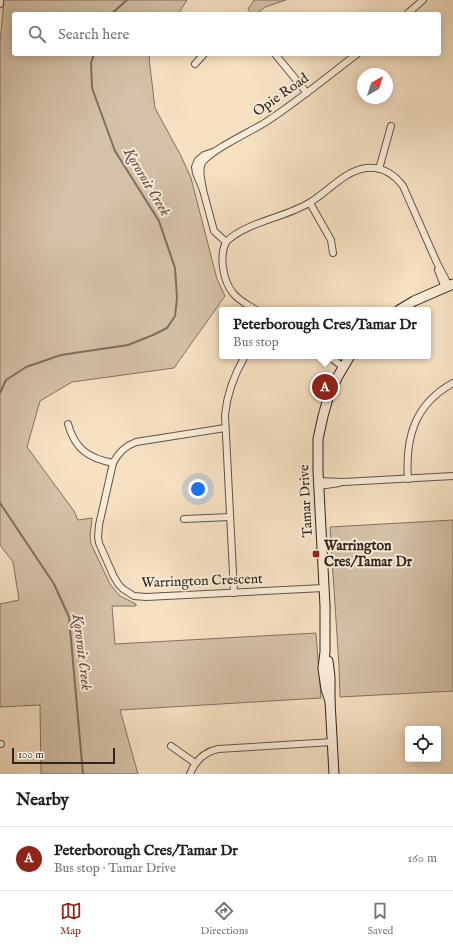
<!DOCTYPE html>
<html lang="en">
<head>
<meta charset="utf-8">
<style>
  body { margin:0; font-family:"IM FELL English",serif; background:#f6f6f6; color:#202124 }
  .controls { position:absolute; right:12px; bottom:12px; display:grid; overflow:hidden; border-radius:4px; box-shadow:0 2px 10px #0003 }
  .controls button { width:36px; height:36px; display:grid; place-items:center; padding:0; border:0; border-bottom:1px solid #e0e0e0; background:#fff; color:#202124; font:20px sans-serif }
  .compass { position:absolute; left:357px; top:68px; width:36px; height:36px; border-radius:50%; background:#fff; box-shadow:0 2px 10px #0003; rotate:39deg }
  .scale { position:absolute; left:12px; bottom:10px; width:103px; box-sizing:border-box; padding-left:4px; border:2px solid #30241c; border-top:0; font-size:11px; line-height:14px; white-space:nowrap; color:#30241c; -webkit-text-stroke:3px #f9ecd8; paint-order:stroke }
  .you { position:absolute; left:198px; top:489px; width:14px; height:14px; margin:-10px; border:3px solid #fff; border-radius:50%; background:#1a73e8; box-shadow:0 0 0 6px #1a73e833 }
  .badge { display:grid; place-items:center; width:26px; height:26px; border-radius:50%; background:#8f2418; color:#fff; font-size:13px; font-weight:700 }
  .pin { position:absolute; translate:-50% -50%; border:2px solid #fff; box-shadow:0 1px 4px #0006 }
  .popup { position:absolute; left:219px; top:307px; width:212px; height:52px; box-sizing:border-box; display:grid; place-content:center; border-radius:4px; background:#fff; filter:drop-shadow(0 1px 3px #0005); font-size:13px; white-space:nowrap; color:#757577 }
  .popup b { font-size:15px; color:#202124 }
  .popup::after { content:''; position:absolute; left:50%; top:100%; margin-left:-8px; border:8px solid transparent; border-top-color:#fff }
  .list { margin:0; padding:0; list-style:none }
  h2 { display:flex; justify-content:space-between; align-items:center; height:52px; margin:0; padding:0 16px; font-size:17px }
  h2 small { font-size:13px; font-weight:400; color:#757577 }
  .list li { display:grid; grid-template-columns:26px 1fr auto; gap:12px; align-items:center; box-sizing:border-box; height:64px; padding:0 16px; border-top:1px solid #e0e0e0 }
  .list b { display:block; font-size:15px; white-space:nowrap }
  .list p { margin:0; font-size:13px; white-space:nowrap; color:#757577 }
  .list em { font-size:13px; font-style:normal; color:#757577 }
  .icon { flex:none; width:22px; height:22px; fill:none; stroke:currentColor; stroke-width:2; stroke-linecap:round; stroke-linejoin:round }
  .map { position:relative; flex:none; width:453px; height:774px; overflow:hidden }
  .search { position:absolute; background:#fff; box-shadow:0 2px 10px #0003; left:12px; right:12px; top:12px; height:44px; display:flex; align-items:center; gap:10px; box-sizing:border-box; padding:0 14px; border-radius:4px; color:#757577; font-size:15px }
  .sheet { height:116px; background:#fff }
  nav { display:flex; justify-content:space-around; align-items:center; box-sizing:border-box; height:56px; border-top:1px solid #e0e0e0; background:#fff; font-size:11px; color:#757577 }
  nav a { display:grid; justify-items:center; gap:2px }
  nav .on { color:#8f2418 }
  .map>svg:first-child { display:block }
  .green { fill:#d4c1a7; stroke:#827262 }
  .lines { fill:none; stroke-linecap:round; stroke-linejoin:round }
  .stream { stroke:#7f6f5e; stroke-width:2 }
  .street-casing { stroke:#625346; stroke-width:8 }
  .secondary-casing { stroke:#30241c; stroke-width:11 }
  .street { stroke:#f9ecd8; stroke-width:6 }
  .secondary { stroke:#f9ecd8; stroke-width:9 }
  .poi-dot { fill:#8f2418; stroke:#f9ecd8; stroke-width:1.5 }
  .labels { text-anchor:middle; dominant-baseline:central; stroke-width:4; stroke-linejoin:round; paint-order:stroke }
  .street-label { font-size:14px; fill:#30241c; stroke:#f9ecd8 }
  .poi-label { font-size:14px; font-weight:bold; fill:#30241c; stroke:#f9ecd8; text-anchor:start }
  .water-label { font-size:15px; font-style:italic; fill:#5e5042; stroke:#f9ecd8 }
</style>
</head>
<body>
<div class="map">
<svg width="453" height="774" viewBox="0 0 453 774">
  <rect width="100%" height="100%" fill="#f6e1c3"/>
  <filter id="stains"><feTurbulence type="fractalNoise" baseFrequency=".005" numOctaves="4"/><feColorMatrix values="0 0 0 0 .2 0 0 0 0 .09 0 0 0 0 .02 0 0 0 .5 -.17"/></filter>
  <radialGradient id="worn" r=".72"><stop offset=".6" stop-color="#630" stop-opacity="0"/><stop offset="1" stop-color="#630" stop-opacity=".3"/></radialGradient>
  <g class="green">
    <polygon points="4,0 187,0 178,14 14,14 14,54 151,54 149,58 155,108 181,156 191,178 217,279 225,296 174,368 72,382 40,401 27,447 74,511 78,520 92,518 90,536 91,544 110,584 120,596 136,604 136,606 112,606 115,644 316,633 321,698 120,710 138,774 41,774 40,705 0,707 0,604 19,600 13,562 0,545 0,42"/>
    <polygon points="254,0 286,0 265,7 256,14 252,14 248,9"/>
    <polygon points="453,520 453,691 340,697 339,666 330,527"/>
  </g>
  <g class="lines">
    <g class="stream">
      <polyline points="111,14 127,0"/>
      <polyline points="0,393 6,380 26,367 61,355 128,345 153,335 167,328 175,316 177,298 175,268 159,221 115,151 92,88 91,63 94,54"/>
      <polyline points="0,503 54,584 69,617 83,774"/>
    </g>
    <defs>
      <g id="street">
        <polyline points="0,4 0,0"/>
        <polyline points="407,14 423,0"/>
        <polyline points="275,54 307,93"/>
        <polyline points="195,64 204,54"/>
        <path d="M213,152L204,155L198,160L195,167L196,173L203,190L214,231L226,242C219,256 223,281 233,293C239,301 249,305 256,310"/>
        <polyline points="379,169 391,126"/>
        <path d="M203,190C202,182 198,170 202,163C210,150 252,131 266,122C298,101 327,77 357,54"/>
        <polyline points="310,203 331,240 333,253"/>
        <path d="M226,242C246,222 284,218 309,203C328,192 344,171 366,168C381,166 394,174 403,186L437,263L449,286"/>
        <polyline points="438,270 445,288"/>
        <polyline points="329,356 343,367"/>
        <path d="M68,424C75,449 88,458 113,463"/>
        <path d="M225,428L136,442C125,446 118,453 113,463L99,525L98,537L99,543L114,577L119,585L123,589L134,596L146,597L324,588"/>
        <path d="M408,479C405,437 415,404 453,383"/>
        <polyline points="318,481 344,482 453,476"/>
        <polyline points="319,486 339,483"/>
        <polyline points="184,519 230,517"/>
        <path d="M234,593L225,415C227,393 234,375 245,356"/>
        <polyline points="0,744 1,744"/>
        <polyline points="171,746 195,763"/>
        <path d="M190,774C195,761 204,752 218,749L333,742"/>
      </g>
      <g id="secondary">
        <polyline points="399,310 414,301 453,284"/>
        <polyline points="328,661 330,677 330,701 334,774"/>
        <polyline points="330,701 326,689 323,668 325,652 325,606 318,471 318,439 323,416 329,395 338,376 350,356"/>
      </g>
    </defs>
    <use href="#street" class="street-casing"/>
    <use href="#secondary" class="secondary-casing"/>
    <use href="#street" class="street"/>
    <use href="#secondary" class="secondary"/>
  </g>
  <rect class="poi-dot" x="312" y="550" width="8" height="8" rx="2"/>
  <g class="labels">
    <g class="street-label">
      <text transform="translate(281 95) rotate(-35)">Opie Road</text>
      <text transform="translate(306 501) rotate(-93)">Tamar Drive</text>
      <text transform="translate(202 581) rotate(-2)">Warrington Crescent</text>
    </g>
    <g class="poi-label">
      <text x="324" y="546">Warrington<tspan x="324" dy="16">Cres/Tamar Dr</tspan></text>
    </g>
    <g class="water-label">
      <text transform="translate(147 182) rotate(59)">Kororoit Creek</text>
      <text transform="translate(82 652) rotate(83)">Kororoit Creek</text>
    </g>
  </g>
  <rect width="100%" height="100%" filter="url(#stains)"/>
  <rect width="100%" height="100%" fill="url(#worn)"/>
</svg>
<div class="controls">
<button><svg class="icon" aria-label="locate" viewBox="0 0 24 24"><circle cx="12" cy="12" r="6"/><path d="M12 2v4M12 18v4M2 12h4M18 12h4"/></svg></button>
</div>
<svg class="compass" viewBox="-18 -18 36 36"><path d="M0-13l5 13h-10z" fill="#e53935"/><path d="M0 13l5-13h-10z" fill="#757577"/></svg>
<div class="scale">100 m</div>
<div class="you"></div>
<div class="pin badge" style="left:325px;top:387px">A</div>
<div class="popup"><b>Peterborough Cres/Tamar Dr</b>Bus stop</div>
<div class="search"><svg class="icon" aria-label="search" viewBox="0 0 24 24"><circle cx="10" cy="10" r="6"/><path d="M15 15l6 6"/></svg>Search here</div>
</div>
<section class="sheet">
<h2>Nearby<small></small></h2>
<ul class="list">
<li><span class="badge">A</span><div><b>Peterborough Cres/Tamar Dr</b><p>Bus stop · Tamar Drive</p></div><em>160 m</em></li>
</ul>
</section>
<nav>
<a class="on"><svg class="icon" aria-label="map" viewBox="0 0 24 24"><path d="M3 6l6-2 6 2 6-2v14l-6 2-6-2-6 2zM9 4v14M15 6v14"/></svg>Map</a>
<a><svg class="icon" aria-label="directions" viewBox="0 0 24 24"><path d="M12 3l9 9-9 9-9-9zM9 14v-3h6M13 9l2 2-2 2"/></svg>Directions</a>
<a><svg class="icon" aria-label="saved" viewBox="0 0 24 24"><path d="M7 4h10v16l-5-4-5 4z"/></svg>Saved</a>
</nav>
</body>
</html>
